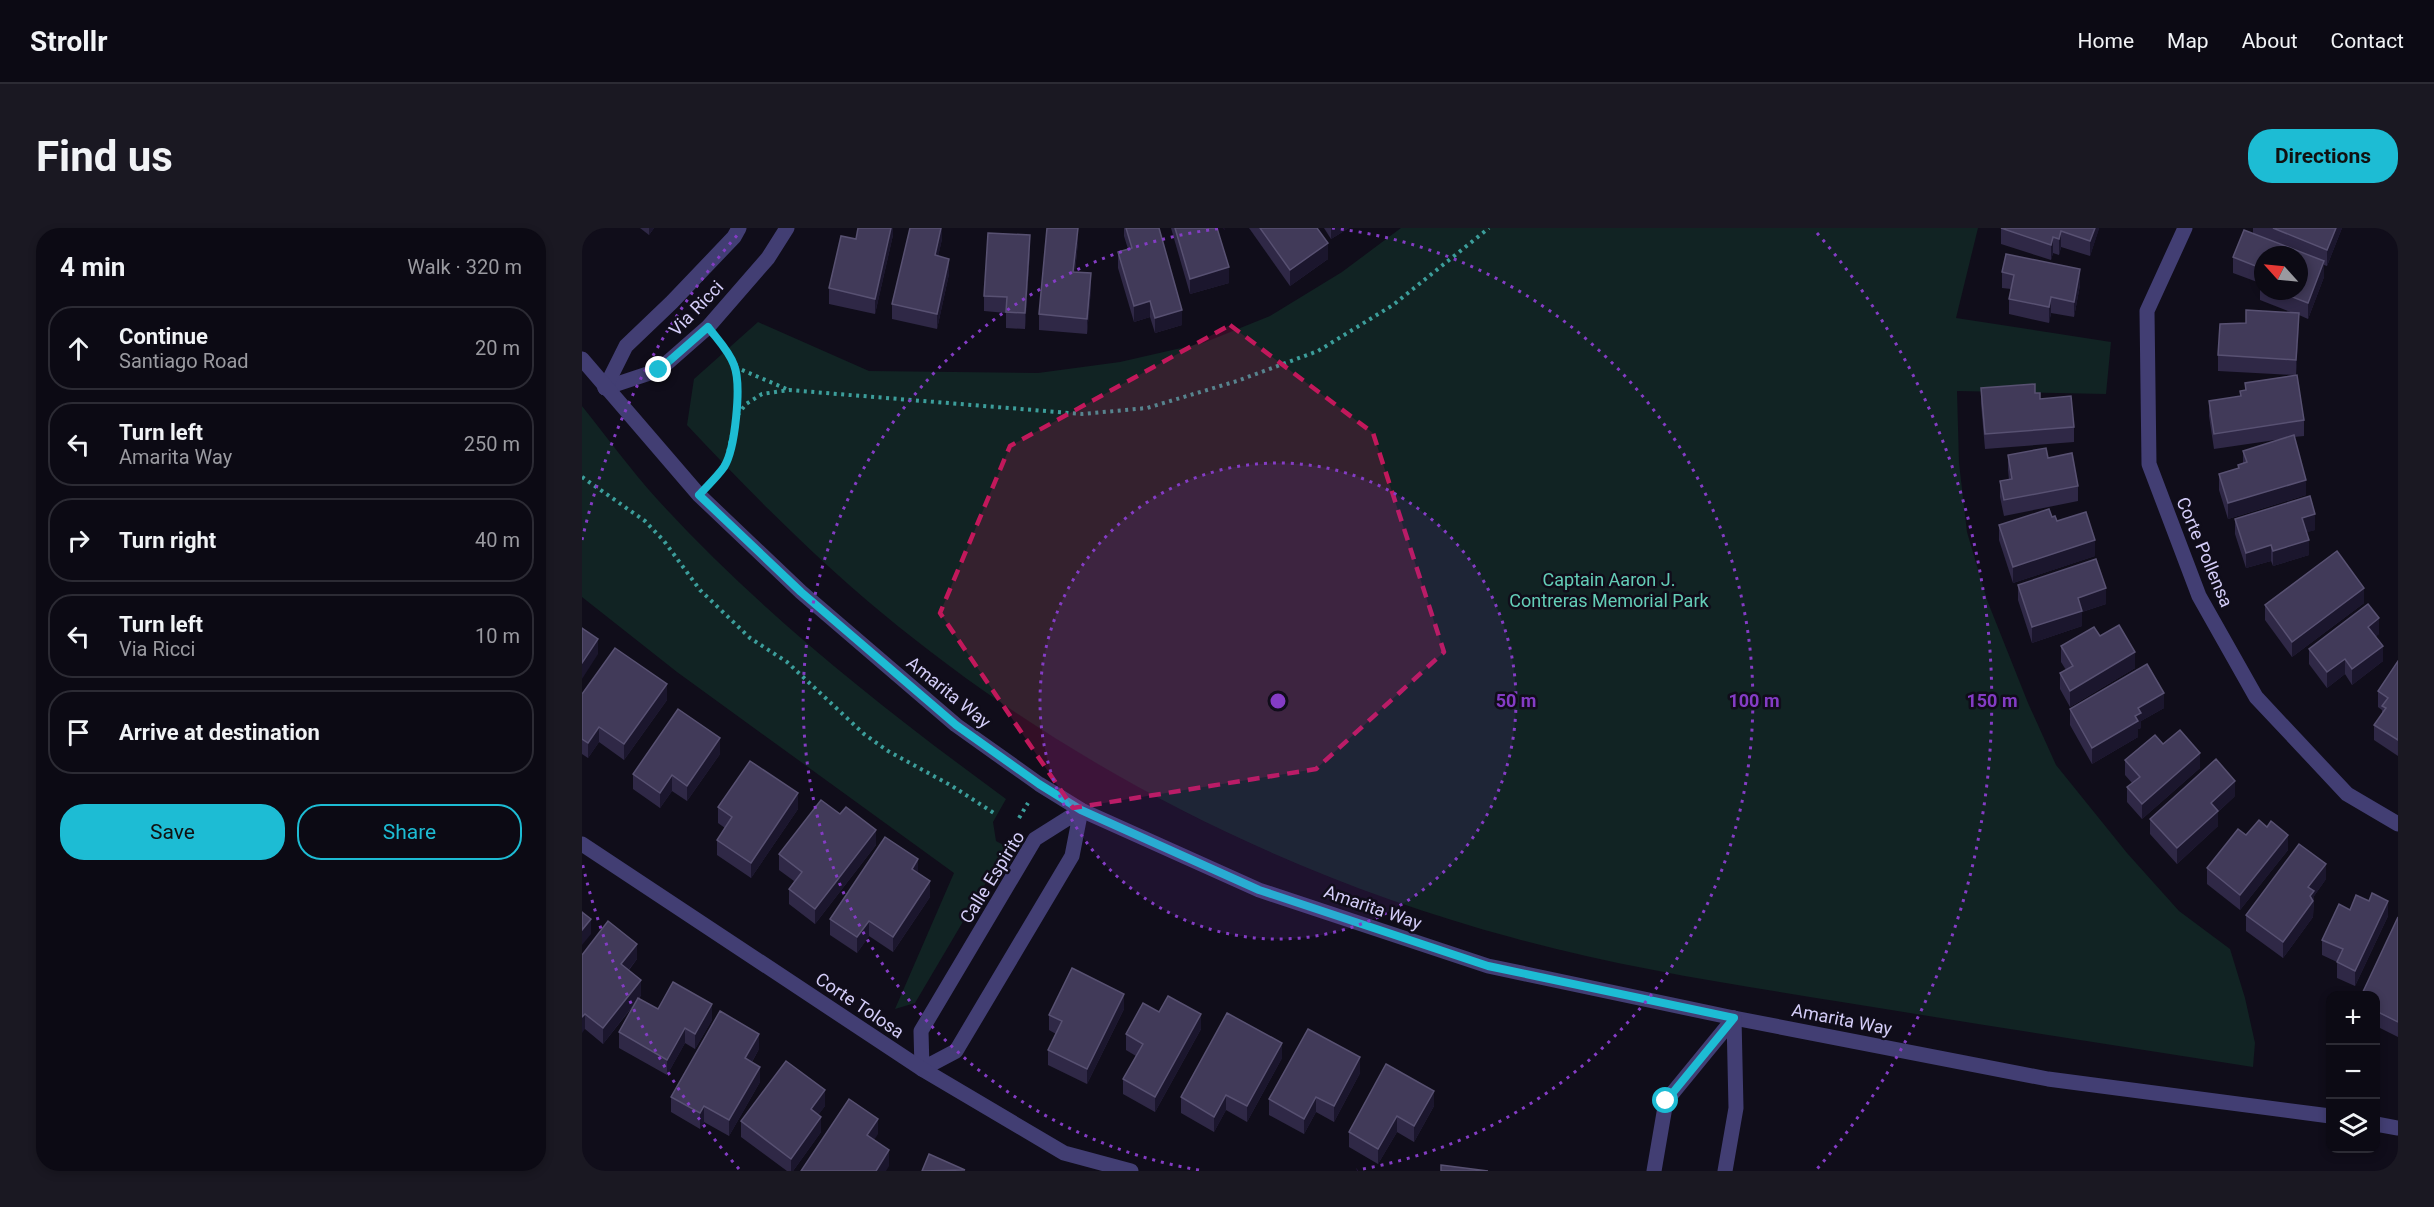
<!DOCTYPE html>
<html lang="en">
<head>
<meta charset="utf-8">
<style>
  body { margin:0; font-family:Roboto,sans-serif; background:#1a1822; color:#f1f3f6 }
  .controls { position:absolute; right:18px; bottom:18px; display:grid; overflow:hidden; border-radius:12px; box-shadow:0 3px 9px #0003 }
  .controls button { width:54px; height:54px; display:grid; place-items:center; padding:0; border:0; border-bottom:2px solid #2c2b34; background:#0c0a14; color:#f1f3f6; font:30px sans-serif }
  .compass { position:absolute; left:1672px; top:18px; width:54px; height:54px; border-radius:50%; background:#0c0a14; box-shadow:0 3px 9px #0003; rotate:297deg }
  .stop { position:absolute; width:18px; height:18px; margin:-14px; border:4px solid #1dbcd4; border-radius:50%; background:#fff }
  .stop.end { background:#1dbcd4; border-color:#fff; box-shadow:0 2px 6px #0008 }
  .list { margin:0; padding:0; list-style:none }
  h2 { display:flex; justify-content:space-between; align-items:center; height:78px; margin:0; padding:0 24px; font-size:26px }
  h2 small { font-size:20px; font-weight:400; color:#9a9aa0 }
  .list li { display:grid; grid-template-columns:39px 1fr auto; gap:18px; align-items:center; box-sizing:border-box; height:84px; margin:0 12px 12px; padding:0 12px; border:2px solid #2c2b34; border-radius:24px }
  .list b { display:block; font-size:22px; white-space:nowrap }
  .list p { margin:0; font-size:20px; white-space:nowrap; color:#9a9aa0 }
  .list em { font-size:20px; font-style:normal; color:#9a9aa0 }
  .actions { display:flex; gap:12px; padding:18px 24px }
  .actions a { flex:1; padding:14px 0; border:2px solid #1dbcd4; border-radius:24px; text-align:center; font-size:21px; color:#1dbcd4 }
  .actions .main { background:#1dbcd4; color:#111 }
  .icon { flex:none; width:33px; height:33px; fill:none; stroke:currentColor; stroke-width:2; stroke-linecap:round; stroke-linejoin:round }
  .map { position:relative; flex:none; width:1816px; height:943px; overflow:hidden; border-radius:24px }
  header { display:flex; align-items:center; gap:36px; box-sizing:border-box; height:84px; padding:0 30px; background:#0c0a14; border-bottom:2px solid #2c2b34 }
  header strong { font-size:28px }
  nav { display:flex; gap:33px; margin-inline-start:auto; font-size:21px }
  .intro { display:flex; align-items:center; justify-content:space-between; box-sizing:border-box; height:144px; padding:0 36px }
  h1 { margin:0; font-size:42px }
  .button { padding:15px 27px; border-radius:24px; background:#1dbcd4; color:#111; font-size:21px; font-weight:700 }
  main { display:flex; gap:36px; padding:0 36px }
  aside { flex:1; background:#0c0a14; border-radius:24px; box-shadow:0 3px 9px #0003 }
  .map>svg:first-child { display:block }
  .green { fill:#112323 }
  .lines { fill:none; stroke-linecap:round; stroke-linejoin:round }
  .path { stroke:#3c9e9b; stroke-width:4; stroke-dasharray:3 4.5; stroke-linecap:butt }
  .minor { stroke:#423e73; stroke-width:15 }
  .tertiary { stroke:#423e73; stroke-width:15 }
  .wall { fill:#2f2846; fill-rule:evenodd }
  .shaded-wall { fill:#1b162d }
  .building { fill:#413a59; stroke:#585172; stroke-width:1.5 }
  .route { stroke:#1dbcd4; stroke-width:8 }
  .marked { fill:#c2185b; fill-opacity:0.2; stroke:#c2185b; stroke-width:4.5; stroke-dasharray:12 8; stroke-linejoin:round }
  .ring { fill:none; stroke:#843cc5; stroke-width:3; stroke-dasharray:3 6 }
  .labels { text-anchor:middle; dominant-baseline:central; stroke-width:5; stroke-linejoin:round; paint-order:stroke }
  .street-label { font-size:18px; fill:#d4cdf8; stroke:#100d1a }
  .park-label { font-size:18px; fill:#64cdb7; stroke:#100d1a }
  .centre { fill:#843cc5; stroke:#100d1a; stroke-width:3 }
  .ring-label { font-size:18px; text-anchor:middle; font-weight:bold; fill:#843cc5; stroke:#100d1a; stroke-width:5; stroke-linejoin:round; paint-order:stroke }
</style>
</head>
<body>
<header>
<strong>Strollr</strong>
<nav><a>Home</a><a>Map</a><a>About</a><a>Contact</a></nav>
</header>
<div class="intro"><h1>Find us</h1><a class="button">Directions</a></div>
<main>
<aside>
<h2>4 min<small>Walk · 320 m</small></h2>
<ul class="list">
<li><svg class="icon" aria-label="ahead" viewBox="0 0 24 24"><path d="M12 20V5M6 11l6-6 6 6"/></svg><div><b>Continue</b><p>Santiago Road</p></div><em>20 m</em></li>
<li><svg class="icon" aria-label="left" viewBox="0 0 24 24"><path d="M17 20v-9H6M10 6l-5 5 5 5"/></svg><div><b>Turn left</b><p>Amarita Way</p></div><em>250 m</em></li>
<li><svg class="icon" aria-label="right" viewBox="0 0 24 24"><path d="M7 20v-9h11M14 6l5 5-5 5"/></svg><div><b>Turn right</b></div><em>40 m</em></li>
<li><svg class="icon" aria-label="left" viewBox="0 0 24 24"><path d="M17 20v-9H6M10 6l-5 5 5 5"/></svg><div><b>Turn left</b><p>Via Ricci</p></div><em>10 m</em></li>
<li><svg class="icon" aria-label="arrive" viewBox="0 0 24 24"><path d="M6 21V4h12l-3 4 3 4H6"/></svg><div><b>Arrive at destination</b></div></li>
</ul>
<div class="actions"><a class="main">Save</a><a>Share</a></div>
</aside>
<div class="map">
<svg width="1816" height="943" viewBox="0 0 1816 943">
  <rect width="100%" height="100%" fill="#100d1a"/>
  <g class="green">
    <path d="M819,0H1396L1374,90L1529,114L1524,166L1375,163L1377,235L1385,304L1405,372L1446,475L1474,537L1545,625L1597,683L1648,721L1663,770L1673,815L1671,839C1536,818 1401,797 1266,775C1154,757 1041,740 932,710C702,648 483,537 300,385C230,327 167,263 105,197L112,151L176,94L287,143L456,145L538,134L621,115L688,88L760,44Z"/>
    <path d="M0,178C25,209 48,241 75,271C179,385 300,480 424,571L411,594L414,613L425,619L333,775L313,781L372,645L95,444L0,369Z"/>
  </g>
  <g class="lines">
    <g class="path">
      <path d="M139,116C157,139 157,161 155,189"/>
      <polyline points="153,139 207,162"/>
      <polyline points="0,249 63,293 82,313 118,362 168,410 205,434 282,506 306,523 370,558 415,587"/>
      <polyline points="133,249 143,238 154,189 164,176 180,166 207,162 500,186 565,180 655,153 736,123 811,77 907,0"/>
      <polyline points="437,590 446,575"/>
    </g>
    <g class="minor">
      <polyline points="1603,0 1565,83 1567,236 1617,368 1674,469 1765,566 1816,596"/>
      <polyline points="23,160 77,142 126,99 186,30 205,0"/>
      <polyline points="23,160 44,118 90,74 152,9 157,0"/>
      <polygon points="499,582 490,628 374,823 340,841 339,803 453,611"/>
      <polyline points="0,616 340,841 482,925 549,943"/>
    </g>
    <g class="tertiary">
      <polyline points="0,131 117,267 219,364 374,497 457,556 499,582 677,662 906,738 1152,790 1466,851 1748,888"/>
      <polyline points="1794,896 1816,900"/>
      <polyline points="1072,943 1084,873 1152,790"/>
      <polyline points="1143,943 1154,880 1152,790"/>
    </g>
  </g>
  <g class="wall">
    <polygon points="58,0 72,0 67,7"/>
    <polygon points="311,0 311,7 293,86 247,76 247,60 274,11"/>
    <polygon points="360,0 360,11 356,28 367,46 355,101 310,91 310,76"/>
    <polygon points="542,0 577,0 600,97 573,105 568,89 552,94 536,40 536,24 546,21 542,8"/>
    <polygon points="589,0 635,0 647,55 608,66"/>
    <polygon points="667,0 735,0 746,31 708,58"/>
    <polygon points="742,0 767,0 749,11"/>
    <polygon points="1517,0 1508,28 1479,19 1477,27 1471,25 1469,32 1419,16 1419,1"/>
    <path d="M1671,0H1760L1745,38L1742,37V49L1726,91L1717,87L1714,147L1722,192V208L1712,209L1724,267L1646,291L1637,262V246L1656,241V237L1661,235V223L1700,211L1632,221L1627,188V173L1658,168V163L1663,162V155L1712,147L1636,143V127L1664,95L1711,85L1678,72V55L1651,45V29L1671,5ZM1681,27L1717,63H1681Z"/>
    <polygon points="496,14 493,44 509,61 505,106 457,102 457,86"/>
    <polygon points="448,23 443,101 424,100 424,85 402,83 402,68"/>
    <polygon points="1420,44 1498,57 1492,89 1469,85 1467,95 1427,86 1427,71 1429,61 1420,60"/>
    <polygon points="1399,160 1453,165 1458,171 1492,199 1492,214 1403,221 1399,176"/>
    <polygon points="1426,227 1466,230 1496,258 1496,273 1422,288 1418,269 1418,253 1427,252 1426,242"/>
    <polygon points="1470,289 1475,293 1513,328 1431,355 1417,312 1417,297"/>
    <polygon points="1653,291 1733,302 1724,304 1727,327 1691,338 1689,333 1664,340 1653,306"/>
    <polygon points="1436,357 1524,376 1500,384 1500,398 1450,415 1436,372"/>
    <polygon points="1782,375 1710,429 1683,392 1683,377"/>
    <polygon points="1797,406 1794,408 1801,433 1770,457 1763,446 1745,460 1727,436 1727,421"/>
    <polygon points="1518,408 1553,440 1488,479 1478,461 1478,445 1484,442 1479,434 1479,418"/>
    <polygon points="1816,433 1816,528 1792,512 1792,497 1800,485 1800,482 1796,479 1796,463"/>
    <polygon points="0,466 85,472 42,532 17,514 6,530 0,526"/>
    <polygon points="1582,480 1559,493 1559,500 1556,501 1556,509 1510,536 1488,497 1488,481"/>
    <polygon points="1581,516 1618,540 1560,591 1545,574 1545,559 1550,555 1543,547 1543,532"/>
    <polygon points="138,526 105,573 90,563 78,580 51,561 51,546"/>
    <polygon points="1653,568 1636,584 1636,598 1595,636 1568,606 1568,591"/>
    <polygon points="136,579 216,581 169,650 135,627 135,612 143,600 136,595"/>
    <polygon points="1664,607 1706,622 1658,682 1625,656 1625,640"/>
    <polygon points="294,617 233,696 207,676 207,661 212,653 197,642 197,626"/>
    <polygon points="336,645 348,669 311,724 287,708 275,725 248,707 248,691"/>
    <polygon points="1744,651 1732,668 1731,689 1701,730 1664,703 1664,687"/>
    <polygon points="1768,682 1806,688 1773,758 1755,750 1755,734 1740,727 1740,712"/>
    <polygon points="1816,689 1816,809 1794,798 1794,768"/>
    <polygon points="0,727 55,731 47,742 59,767 57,771 76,781 130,792 113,821 103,815 85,847 37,820 37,804 55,773 21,816 3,801"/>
    <polygon points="542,781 505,856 466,837 466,822 474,806 467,802 467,787"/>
    <polygon points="577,784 619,801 573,884 541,866 541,851 554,828 544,822 544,806"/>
    <polygon points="177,821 170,834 178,854 147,908 122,894 118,901 89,884 89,869"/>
    <polygon points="700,830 665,894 644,882 632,904 599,885 599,869"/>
    <polygon points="804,836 852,878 832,914 815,904 796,936 767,919 767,904"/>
    <polygon points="778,845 752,894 734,884 722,906 687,887 687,871"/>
    <polygon points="243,878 236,887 239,904 211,943 205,943 159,909 159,893"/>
  </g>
  <g class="shaded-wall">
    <polygon points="67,0 72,0 67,7"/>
    <polygon points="309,0 311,0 311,7 293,86 293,71"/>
    <polygon points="359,0 360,0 360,11 353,43 353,27"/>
    <polygon points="496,0 496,14 491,60 491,44"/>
    <polygon points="749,0 767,0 749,11"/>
    <polygon points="1513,0 1517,0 1517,1 1508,28 1508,13"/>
    <polygon points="1754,0 1760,0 1745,38 1745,22"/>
    <polygon points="1479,3 1479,19 1477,27 1477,11"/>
    <polygon points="448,7 448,23 443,101 443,85"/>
    <polygon points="1471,9 1471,25 1469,32 1469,17"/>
    <polygon points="746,15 746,31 708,58 708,42"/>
    <polygon points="367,31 367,46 355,101 355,86"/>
    <polygon points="1742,33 1742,49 1726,91 1726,75"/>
    <polygon points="647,39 647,55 608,66 608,51"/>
    <polygon points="1498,41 1498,57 1492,89 1492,74"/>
    <polygon points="509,45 509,61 505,106 505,91"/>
    <polygon points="1469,69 1469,85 1467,95 1467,79"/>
    <polygon points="568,73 568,89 552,94 552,78"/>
    <polygon points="600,82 600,97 573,105 573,90"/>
    <polygon points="1717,85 1717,100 1714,147 1714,132"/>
    <polygon points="1724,252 1724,267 1646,291 1646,275"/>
    <polygon points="1733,286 1733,302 1720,306 1720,290"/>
    <polygon points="1513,312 1513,328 1431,355 1431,339"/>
    <polygon points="1727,312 1727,327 1691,338 1691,323"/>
    <polygon points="1689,317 1689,333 1664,340 1664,325"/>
    <polygon points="1524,360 1524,376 1500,384 1500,398 1450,415 1450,399 1496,370"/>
    <polygon points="1782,360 1782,375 1710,429 1710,414"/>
    <polygon points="1797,390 1797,406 1786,414 1786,399"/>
    <polygon points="16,411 16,426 0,451 0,435"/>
    <polygon points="1801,418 1801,433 1770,457 1770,441"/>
    <polygon points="1553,424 1553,440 1488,479 1488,463"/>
    <polygon points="1763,431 1763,446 1745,460 1745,444"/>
    <polygon points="85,456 85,472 42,532 42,516"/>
    <polygon points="1582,465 1582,480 1559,493 1559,500 1556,501 1556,509 1510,536 1510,520 1553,488 1556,480"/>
    <polygon points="17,499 17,514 6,530 6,515"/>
    <polygon points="138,510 138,526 105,573 105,558"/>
    <polygon points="1618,525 1618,540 1560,591 1560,576"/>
    <polygon points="90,547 90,563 78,580 78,565"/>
    <polygon points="1653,553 1653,568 1636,584 1636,598 1595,636 1595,620 1629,575"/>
    <polygon points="216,565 216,581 169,650 169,635"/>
    <polygon points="294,602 294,617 233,696 233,681"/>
    <polygon points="1706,607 1706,622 1658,682 1658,667"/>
    <polygon points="336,631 336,646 330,641"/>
    <polygon points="1744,636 1744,651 1732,668 1731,689 1701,730 1701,714 1726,659"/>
    <polygon points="348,653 348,669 311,724 311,709"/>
    <polygon points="1806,673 1806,688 1773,758 1773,743"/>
    <polygon points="9,691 9,706 0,717 0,702"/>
    <polygon points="287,693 287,708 275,725 275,709"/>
    <polygon points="55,716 55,731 39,751 39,736"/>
    <polygon points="59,752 59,767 21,816 21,800"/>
    <polygon points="542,766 542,781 505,856 505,841"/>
    <polygon points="130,776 130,792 113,821 113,806"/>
    <polygon points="3,786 3,801 0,805 0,789"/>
    <polygon points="619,786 619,801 573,884 573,869"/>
    <polygon points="103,800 103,815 85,847 85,832"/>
    <polygon points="177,806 177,821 163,846 163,830"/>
    <polygon points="700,815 700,830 665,894 665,878"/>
    <polygon points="778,829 778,845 752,894 752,878"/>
    <polygon points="178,839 178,854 147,908 147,892"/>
    <polygon points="243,862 243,878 229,897 229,881"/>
    <polygon points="852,863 852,878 832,914 832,898"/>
    <polygon points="644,867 644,882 632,904 632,889"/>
    <polygon points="734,869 734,884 722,906 722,891"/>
    <polygon points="122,878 122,894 118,901 118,885"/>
    <polygon points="815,888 815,904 796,936 796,921"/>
    <polygon points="239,889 239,904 211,943 209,943 209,931"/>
    <polygon points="296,891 296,906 285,923 285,907"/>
    <polygon points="307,922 307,938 304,943 294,943"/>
  </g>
  <g class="building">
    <polygon points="276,0 309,0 293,71 247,60 259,8 274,11"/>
    <polygon points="328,0 359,0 353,27 367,31 355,86 310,76"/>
    <polygon points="465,0 496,0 491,44 509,45 505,91 457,86"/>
    <polygon points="544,0 577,0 600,82 573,90 568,73 552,78 536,24 550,20"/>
    <polygon points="593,0 635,0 647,39 608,51"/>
    <polygon points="678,0 735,0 746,15 708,42"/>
    <polygon points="1419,0 1513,0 1508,13 1479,3 1477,11 1471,9 1469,17"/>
    <polygon points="1691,0 1754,0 1745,22"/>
    <polygon points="1662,2 1742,33 1726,75 1695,63 1717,63 1717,27 1681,27 1681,41 1651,29"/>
    <polygon points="406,5 448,7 443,85 424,84 425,69 402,68"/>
    <polygon points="1424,26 1498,41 1492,74 1469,69 1467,79 1427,71 1432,47 1420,44"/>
    <polygon points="1681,49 1681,57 1678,56"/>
    <polygon points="1664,82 1717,85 1714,132 1636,127 1638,96 1664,95"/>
    <polygon points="1715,147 1722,192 1632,206 1627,173 1659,168 1658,163 1664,162 1663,155"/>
    <polygon points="1453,156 1453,165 1458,165 1458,171 1489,168 1492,199 1403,206 1399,160"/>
    <polygon points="1712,207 1724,252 1646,275 1637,246 1657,240 1656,237 1665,234 1661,223"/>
    <polygon points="1464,220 1466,230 1490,225 1496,258 1422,272 1418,253 1430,251 1426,227"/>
    <polygon points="1728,268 1733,286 1720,290 1727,312 1691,323 1689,317 1664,325 1653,291"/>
    <polygon points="1467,281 1470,289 1473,288 1475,293 1504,284 1513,312 1431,339 1417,297"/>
    <polygon points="1755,323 1782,360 1710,414 1683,377"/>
    <polygon points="1514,331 1524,360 1496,370 1500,383 1450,399 1436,357"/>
    <polygon points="1786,376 1797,390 1786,399 1801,418 1770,441 1763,431 1745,444 1727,421"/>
    <polygon points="1537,397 1553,424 1488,463 1478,445 1491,438 1479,418 1512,399 1518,408"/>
    <polygon points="0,400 16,411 0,435"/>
    <polygon points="33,420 85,456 42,516 17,499 6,515 0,511 0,466"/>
    <polygon points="1816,433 1816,512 1792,497 1804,480 1800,478 1806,470 1796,463"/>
    <polygon points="1565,436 1582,465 1556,480 1559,485 1553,488 1556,493 1510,520 1488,481"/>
    <polygon points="96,481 138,510 105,558 90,547 78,565 51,546"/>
    <polygon points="1598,502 1618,525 1560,576 1545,559 1558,549 1543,532 1573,507 1581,516"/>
    <polygon points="1634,531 1653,553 1629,575 1636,583 1595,620 1568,591"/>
    <polygon points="168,533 216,565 169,635 135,612 150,589 136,579"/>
    <polygon points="239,572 258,586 264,579 294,602 233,681 207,661 220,644 197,626"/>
    <polygon points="1677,592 1685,599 1689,593 1706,607 1658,667 1625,640 1656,601 1664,607"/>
    <polygon points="303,609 336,631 330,641 348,653 311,709 287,693 275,709 248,691"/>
    <polygon points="1717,616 1744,636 1726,659 1732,663 1728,668 1731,673 1701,714 1664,687"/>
    <polygon points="1790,665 1806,673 1773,743 1755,734 1761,721 1740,712 1757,676 1768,682 1774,667 1787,673"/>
    <polygon points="0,684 9,691 0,702"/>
    <polygon points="1816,689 1816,794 1794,783 1794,768 1779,768"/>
    <polygon points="26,693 55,716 39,736 59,752 21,800 3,786 0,789 0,727"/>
    <polygon points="490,740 542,766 505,841 466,822 480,793 467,787"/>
    <polygon points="91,754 130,776 113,806 103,800 85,832 37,804 56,770 76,781"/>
    <polygon points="586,768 619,786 573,869 541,851 561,816 544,806 561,775 577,784"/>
    <polygon points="138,783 177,806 163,830 178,839 147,892 122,878 118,885 89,869"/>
    <polygon points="645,785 700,815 665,878 644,867 632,889 599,869"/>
    <polygon points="726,801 778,829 752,878 734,869 722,891 687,871"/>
    <polygon points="204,833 243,862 229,881 239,889 209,931 159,893"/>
    <polygon points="804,836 852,863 832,898 815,888 796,921 767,904"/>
    <polygon points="267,871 296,891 285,907 307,922 294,943 219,943"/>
    <polygon points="347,926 383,942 340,943"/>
    <polygon points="859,937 906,943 859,943"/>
  </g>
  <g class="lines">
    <path class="route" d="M77,142L126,99C135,111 147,123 152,137C160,157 153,222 142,239C135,249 125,258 117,267L219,364L374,497L457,556L499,582L677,662L906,738L1152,790L1084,873"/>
  </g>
  <path class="marked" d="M648,97L791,205L862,424L734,541L491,580L358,385L428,218Z"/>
  <circle cx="696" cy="473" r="238" fill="#843cc5" fill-opacity=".12"/>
  <g class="ring">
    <circle cx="696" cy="473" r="238"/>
    <path d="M617 942A476 476 0 0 1 642 0M750 0A476 476 0 0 1 775 942"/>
    <path d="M157 941A714 714 0 0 1 0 634M0 312A714 714 0 0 1 157 5M1235 5A714 714 0 0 1 1235 941"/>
  </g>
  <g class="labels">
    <g class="street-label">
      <text transform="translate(114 80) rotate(-46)">Via Ricci</text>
      <text transform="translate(1623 324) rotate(67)">Corte Pollensa</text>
      <text transform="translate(367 464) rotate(39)">Amarita Way</text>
      <text transform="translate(410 649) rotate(-58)">Calle Espirito</text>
      <text transform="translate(791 679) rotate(19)">Amarita Way</text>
      <text transform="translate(278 777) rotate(34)">Corte Tolosa</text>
      <text transform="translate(1260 791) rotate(11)">Amarita Way</text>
    </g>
    <g class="park-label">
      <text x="1027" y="351">Captain Aaron J.<tspan x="1027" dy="21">Contreras Memorial Park</tspan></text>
    </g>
  </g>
  <circle cx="696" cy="473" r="9" class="centre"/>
  <g class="ring-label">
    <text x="934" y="479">50 m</text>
    <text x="1172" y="479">100 m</text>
    <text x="1410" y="479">150 m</text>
  </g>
</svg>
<div class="controls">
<button>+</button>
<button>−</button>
<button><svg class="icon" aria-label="layers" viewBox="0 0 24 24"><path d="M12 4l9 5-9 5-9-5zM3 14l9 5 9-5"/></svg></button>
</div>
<svg class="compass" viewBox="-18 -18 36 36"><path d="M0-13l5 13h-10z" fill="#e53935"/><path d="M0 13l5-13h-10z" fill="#9a9aa0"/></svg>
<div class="stop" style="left:1084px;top:873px"></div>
<div class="stop end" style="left:77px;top:142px"></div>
</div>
</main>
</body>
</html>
